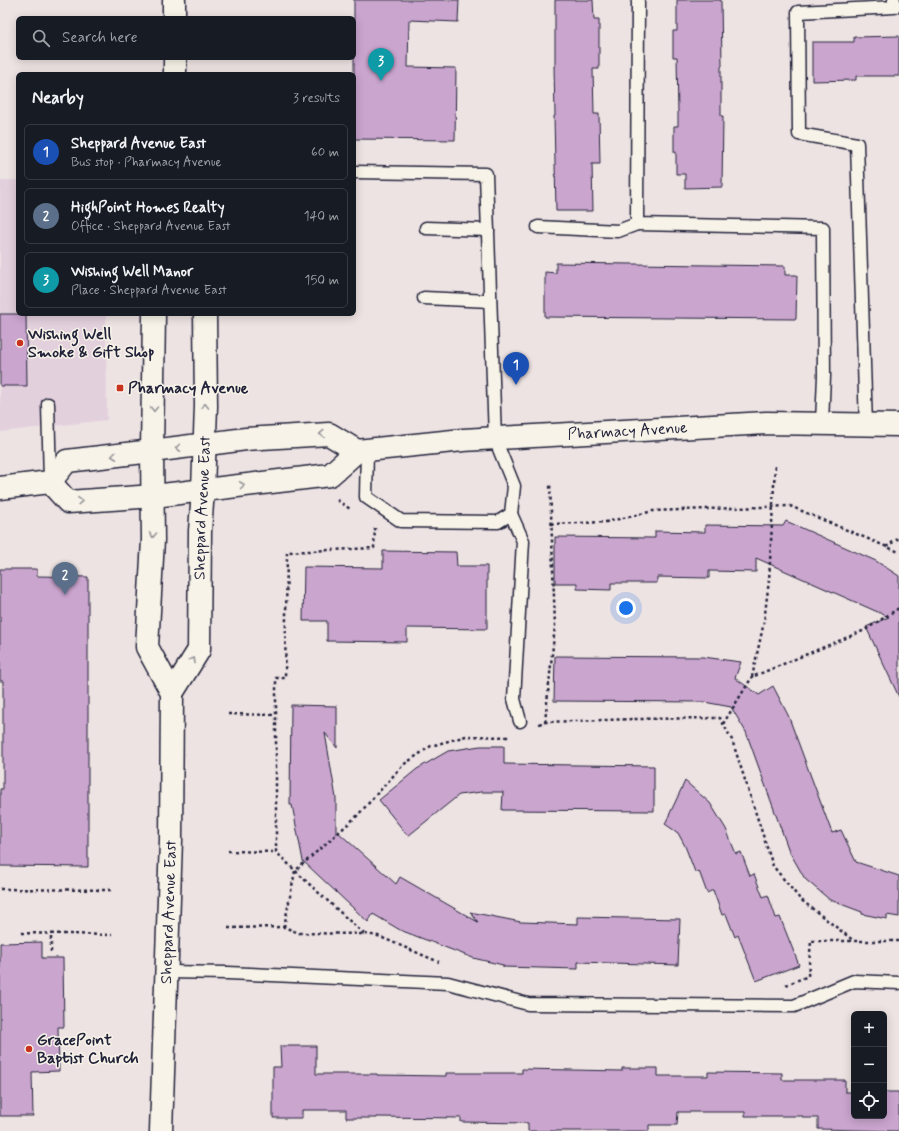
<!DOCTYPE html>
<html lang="en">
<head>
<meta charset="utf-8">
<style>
  body { margin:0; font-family:Mynerve,sans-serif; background:#20242c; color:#f1f3f6 }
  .controls { position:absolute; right:12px; bottom:12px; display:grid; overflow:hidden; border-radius:6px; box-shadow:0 2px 10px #0003 }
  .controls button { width:36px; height:36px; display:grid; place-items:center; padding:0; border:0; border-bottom:1px solid #363941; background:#171b24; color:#f1f3f6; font:20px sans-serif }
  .you { position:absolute; left:626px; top:608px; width:14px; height:14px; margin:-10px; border:3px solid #fff; border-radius:50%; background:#1a73e8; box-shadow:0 0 0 6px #1a73e833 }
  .badge { display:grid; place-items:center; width:26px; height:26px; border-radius:50%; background:#c8321e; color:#fff; font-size:13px; font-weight:700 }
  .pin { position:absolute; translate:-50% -33px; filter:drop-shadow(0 1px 2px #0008) }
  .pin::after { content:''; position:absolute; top:21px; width:14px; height:12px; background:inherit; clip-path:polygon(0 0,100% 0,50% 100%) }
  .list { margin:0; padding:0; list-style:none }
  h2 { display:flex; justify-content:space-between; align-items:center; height:52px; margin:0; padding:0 16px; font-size:17px }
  h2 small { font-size:13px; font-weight:400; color:#9ea1a6 }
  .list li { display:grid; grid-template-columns:26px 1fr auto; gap:12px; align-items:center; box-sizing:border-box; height:56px; margin:0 8px 8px; padding:0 8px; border:1px solid #363941; border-radius:6px }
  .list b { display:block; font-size:15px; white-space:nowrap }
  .list p { margin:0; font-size:13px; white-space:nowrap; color:#9ea1a6 }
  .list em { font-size:13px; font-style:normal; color:#9ea1a6 }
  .icon { flex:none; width:22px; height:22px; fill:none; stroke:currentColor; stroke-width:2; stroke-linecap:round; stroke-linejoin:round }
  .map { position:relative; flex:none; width:899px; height:1131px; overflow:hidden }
  .search { position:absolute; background:#171b24; box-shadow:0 2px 10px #0003; left:16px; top:16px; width:340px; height:44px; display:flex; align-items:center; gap:10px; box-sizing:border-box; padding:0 14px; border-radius:6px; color:#9ea1a6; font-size:15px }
  .panel { position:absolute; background:#171b24; box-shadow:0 2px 10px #0003; left:16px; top:72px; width:340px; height:244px; border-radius:6px }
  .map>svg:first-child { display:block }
  .built { fill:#e3d0dd }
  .building { fill:#caa5ce; stroke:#22223b }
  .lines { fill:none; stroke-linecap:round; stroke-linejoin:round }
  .service-casing { stroke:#22223b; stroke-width:15 }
  .minor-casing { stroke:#22223b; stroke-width:25 }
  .tertiary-casing { stroke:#22223b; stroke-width:25 }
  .secondary-casing { stroke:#22223b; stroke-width:25 }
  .path { stroke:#22223b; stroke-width:2.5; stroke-dasharray:3 3; stroke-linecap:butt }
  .service { stroke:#f7f3e8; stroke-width:12 }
  .minor { stroke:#f7f3e8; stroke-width:22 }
  .tertiary { stroke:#f7f3e8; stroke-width:22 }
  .secondary { stroke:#f7f3e8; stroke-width:22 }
  .oneway { stroke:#97959a }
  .poi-dot { fill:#c8321e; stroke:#f7f3e8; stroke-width:1.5 }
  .labels { text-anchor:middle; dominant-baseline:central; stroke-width:3; stroke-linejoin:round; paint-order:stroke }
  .poi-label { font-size:16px; font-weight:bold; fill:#22223b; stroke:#f7f3e8; text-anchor:start }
  .street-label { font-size:16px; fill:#22223b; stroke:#f7f3e8 }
</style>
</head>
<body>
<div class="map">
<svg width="899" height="1131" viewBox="0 0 899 1131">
  <rect width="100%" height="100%" fill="#eee3e3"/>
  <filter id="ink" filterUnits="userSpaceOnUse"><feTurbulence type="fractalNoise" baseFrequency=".025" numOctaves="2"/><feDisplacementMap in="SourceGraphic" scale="8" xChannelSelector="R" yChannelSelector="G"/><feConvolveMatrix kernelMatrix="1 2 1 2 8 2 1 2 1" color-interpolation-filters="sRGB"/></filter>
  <g filter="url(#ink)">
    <polygon class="built" points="0,180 18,180 18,314 106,314 107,420 0,432"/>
    <g class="building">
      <polygon points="354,0 459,0 458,22 409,20 408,67 456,68 455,140 354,139"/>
      <polygon points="555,0 593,0 594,20 599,20 599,69 593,69 594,114 599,114 600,164 592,164 593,211 556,211 554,116 555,116 554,66 555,66"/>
      <polygon points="677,0 721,0 722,66 721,67 721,116 723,116 722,187 685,188 685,174 676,174 676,152 674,152 674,126 678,126 678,114 677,57 673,57 673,31 677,31"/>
      <polygon points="899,36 899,76 856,76 856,80 812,81 812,42 854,42 854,37"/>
      <polygon points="556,263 785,266 785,275 797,275 796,319 545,317 545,272 556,273"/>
      <polygon points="0,314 26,314 27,386 0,386"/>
      <polygon points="786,521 876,561 899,576 899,697 866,627 889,617 756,558 756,572 709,571 709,578 657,577 657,583 611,583 611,590 577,589 577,583 555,583 555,537 655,538 655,531 705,532 705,525 783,526"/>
      <polygon points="383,551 456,552 457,566 487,566 487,629 407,628 407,642 327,641 327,621 303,621 304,567 383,568"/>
      <polygon points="0,569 37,569 37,576 88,577 88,867 0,866 0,789 3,789 3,681 0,681"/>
      <polygon points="555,656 703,657 741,662 735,678 759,695 773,686 788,715 832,833 841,830 856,862 899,876 899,917 887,915 887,919 862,914 862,912 830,900 805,879 789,851 746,732 731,707 704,702 554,701"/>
      <polygon points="291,705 337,706 337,748 325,733 336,798 336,834 338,832 396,884 400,877 478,922 470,912 521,922 578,924 578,917 680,919 678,965 578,962 578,969 503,967 503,965 473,958 400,930 373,914 368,922 303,861 292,805 290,805"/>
      <polygon points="480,746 504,746 504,764 654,766 654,811 502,810 503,792 481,792 459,795 408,836 379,800 417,769 448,751"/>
      <polygon points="685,781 710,803 726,829 736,854 741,852 750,876 754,874 763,897 768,895 776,918 780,917 799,965 756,981 738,935 735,937 726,914 722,915 713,890 707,893 699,871 695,872 685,846 678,833 665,824"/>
      <polygon points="42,942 42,958 63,958 64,1027 58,1027 59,1071 32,1072 33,1116 0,1116 0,943"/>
      <polygon points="280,1046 316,1046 316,1074 377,1074 377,1075 446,1076 446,1073 522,1073 522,1069 622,1071 622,1068 658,1068 658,1076 708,1076 708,1072 782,1073 782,1080 845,1080 845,1092 854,1092 854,1116 884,1116 884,1092 899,1092 899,1131 818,1129 818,1118 803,1118 803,1116 745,1116 745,1112 678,1112 677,1125 649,1125 649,1131 528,1131 528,1123 461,1122 461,1118 377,1117 377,1118 346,1118 346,1110 302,1110 302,1118 273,1118 273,1067 281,1067"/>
    </g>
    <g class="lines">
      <defs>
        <g id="service">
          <polyline points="638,0 637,224 823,228 824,376 822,423"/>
          <polyline points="354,172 486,174 495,439 514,486 511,514 498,522 401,521 366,497 367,450"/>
          <polyline points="538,227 618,231 637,224"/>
          <polyline points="426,228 488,230"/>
          <polyline points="424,298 490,301"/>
          <polyline points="48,404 50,481"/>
          <polyline points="866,426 857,144 799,134 798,12 894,7 894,0"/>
          <polyline points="511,514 523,541 514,699 520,721"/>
          <polyline points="167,972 228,973 448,983 528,1004 794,1006 854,981 899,983"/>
        </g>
        <g id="minor">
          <polyline points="50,482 68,502 154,496"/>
          <polyline points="0,488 50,482 67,461 152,451"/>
        </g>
        <g id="tertiary">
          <path id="s1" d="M152,451L246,439L329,434L357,451L463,440L766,423L899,425"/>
          <polyline points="154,496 330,475 357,451"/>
        </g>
        <g id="secondary">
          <polyline points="174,0 174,18"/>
          <polyline points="175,58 175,74"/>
          <polyline points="154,314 152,451 153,540 147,647 172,693 171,840 161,1131"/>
          <path id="s2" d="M172,693L199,650L200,531L203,490L206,406L205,314"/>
        </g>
      </defs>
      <use href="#service" class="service-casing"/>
      <use href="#minor" class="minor-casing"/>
      <use href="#tertiary" class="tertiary-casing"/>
      <use href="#secondary" class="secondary-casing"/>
      <g class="path">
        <polyline points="775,466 769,580 764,622 752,677 865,630 899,608"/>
        <polyline points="337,500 350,509"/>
        <polyline points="551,524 606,522 653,511 790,506 899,552"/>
        <polyline points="886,547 899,538"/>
        <polyline points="228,714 276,715"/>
        <polyline points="545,722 555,626 550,483"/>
        <polyline points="539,724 544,722 634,719 720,718 732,740 773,866 800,899 854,941"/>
        <polyline points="723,724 752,677"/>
        <polyline points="228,851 276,852"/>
        <polyline points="0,889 111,890"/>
        <polyline points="284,927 295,871 357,816 403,765 431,746 466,736 509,737"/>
        <polyline points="228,928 284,927 299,933 365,934 378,936 439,962"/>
        <polyline points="21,933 112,935"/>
        <polyline points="364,934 308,883 276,852 276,678 285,678 287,552 374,548 375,528"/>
        <polyline points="51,952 51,934"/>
        <polyline points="786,985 808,976 811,941 899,941"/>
      </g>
      <use href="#service" class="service"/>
      <use href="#minor" class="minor"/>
      <use href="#tertiary" class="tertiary"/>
      <use href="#secondary" class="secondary"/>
    </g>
    <defs><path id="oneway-chevron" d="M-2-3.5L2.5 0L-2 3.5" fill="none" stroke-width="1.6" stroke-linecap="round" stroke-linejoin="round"/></defs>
    <g class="oneway">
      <use href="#oneway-chevron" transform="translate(205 406) rotate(-89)"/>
      <use href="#oneway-chevron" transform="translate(154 409) rotate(91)"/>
      <use href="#oneway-chevron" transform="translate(322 434) rotate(177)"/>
      <use href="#oneway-chevron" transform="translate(178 448) rotate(173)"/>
      <use href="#oneway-chevron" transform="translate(114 456) rotate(173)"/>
      <use href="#oneway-chevron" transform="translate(242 485) rotate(-7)"/>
      <use href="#oneway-chevron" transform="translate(80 501) rotate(-3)"/>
      <use href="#oneway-chevron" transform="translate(153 535) rotate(91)"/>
      <use href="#oneway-chevron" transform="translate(193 660) rotate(-58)"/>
    </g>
  </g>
  <g class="poi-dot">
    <circle cx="20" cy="343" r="4"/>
    <rect x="116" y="384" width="8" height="8" rx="2"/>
    <circle cx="29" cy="1049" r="4"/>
  </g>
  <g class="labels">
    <g class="poi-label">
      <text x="28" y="334">Wishing Well<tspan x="28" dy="18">Smoke &amp; Gift Shop</tspan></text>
      <text x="128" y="388">Pharmacy Avenue</text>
      <text x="37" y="1040">GracePoint<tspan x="37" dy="18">Baptist Church</tspan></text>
    </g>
    <g class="street-label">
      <text stroke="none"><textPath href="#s1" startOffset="482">Pharmacy Avenue</textPath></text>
      <text stroke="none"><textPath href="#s2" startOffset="193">Sheppard Avenue East</textPath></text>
      <text transform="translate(169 912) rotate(-88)">Sheppard Avenue East</text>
    </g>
  </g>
</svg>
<div class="controls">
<button>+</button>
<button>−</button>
<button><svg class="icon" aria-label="locate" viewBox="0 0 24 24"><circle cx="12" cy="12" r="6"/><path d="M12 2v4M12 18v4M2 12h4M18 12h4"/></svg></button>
</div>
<div class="you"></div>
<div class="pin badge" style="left:516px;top:385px;background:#1a4fb4">1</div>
<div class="pin badge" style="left:65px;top:595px;background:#5c6f8a">2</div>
<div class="pin badge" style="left:381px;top:81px;background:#0f9aa8">3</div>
<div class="search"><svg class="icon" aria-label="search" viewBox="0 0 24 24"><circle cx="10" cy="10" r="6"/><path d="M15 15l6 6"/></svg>Search here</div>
<section class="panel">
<h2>Nearby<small>3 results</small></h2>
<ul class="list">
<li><span class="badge" style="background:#1a4fb4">1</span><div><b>Sheppard Avenue East</b><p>Bus stop · Pharmacy Avenue</p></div><em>60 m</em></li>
<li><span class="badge" style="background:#5c6f8a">2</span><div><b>HighPoint Homes Realty</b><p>Office · Sheppard Avenue East</p></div><em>140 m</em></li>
<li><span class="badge" style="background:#0f9aa8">3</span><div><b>Wishing Well Manor</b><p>Place · Sheppard Avenue East</p></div><em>150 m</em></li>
</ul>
</section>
</div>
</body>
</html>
